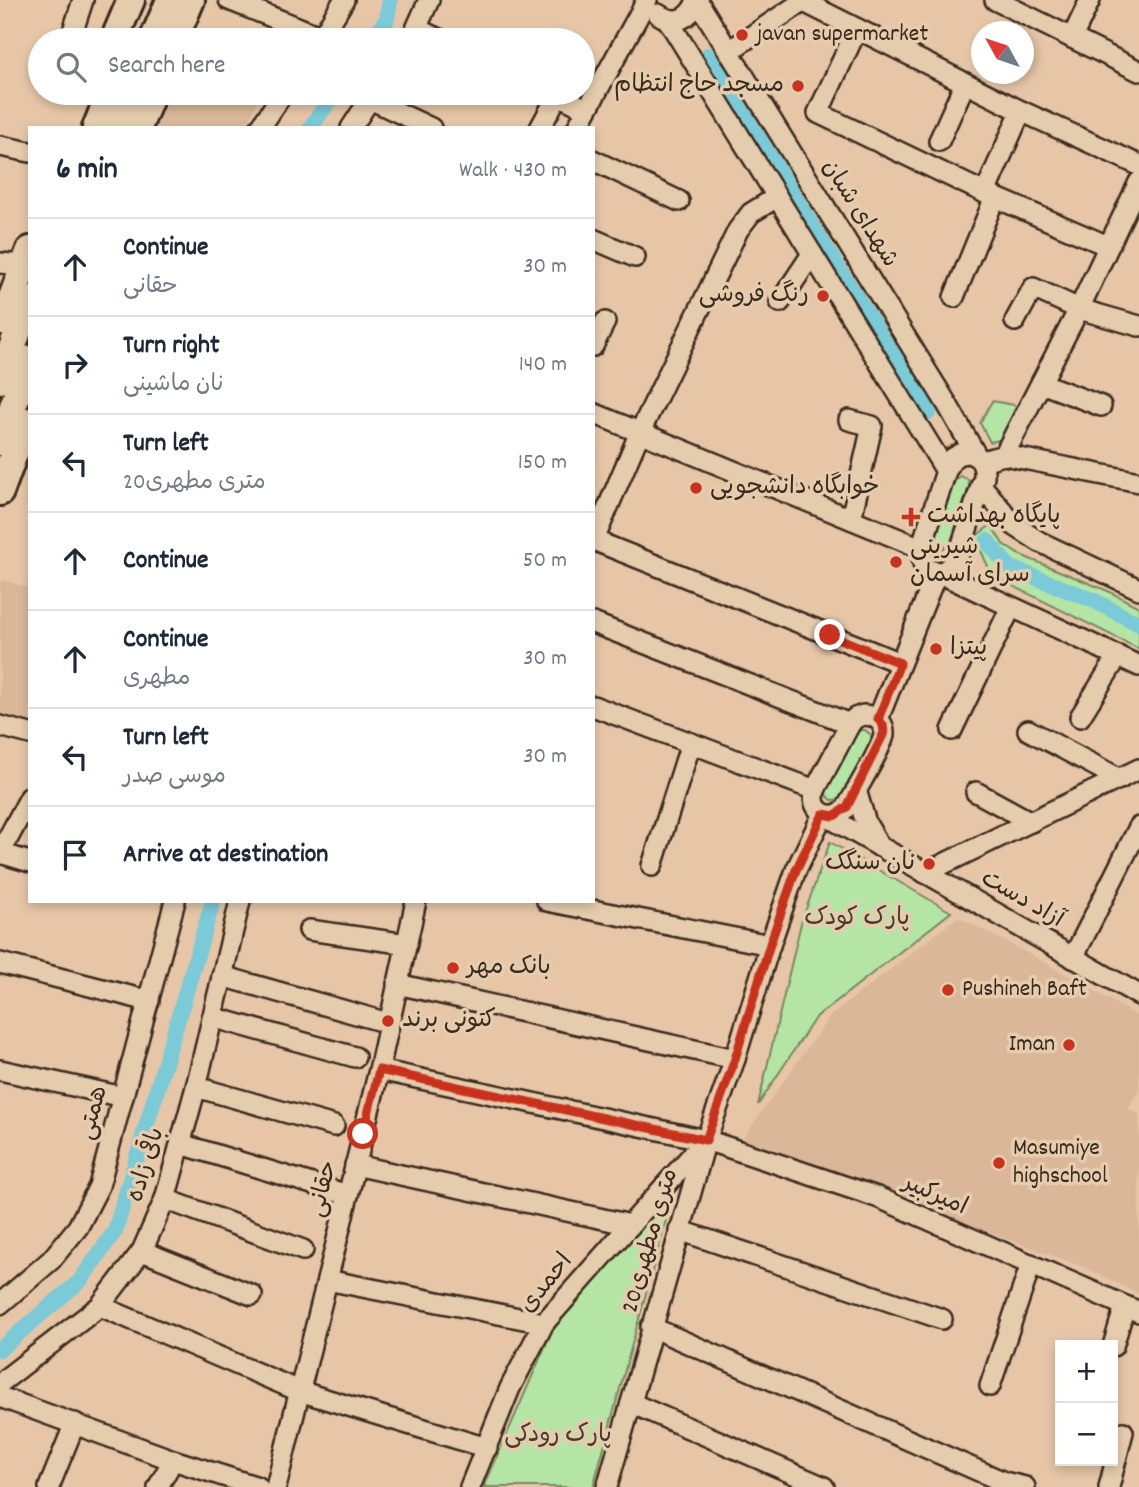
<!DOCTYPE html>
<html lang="en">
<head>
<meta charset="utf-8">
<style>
  body { margin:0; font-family:Dekko,"Playpen Sans Arabic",sans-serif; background:#f2f2f3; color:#1f2937 }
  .controls { position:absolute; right:21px; bottom:21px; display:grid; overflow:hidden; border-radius:0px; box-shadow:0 4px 10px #0003 }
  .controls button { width:63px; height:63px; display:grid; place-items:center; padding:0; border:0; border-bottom:2px solid #e0e1e3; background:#fff; color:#1f2937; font:35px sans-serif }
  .compass { position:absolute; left:971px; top:21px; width:63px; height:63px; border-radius:50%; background:#fff; box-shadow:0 4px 10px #0003; rotate:310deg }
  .stop { position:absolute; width:21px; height:21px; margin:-16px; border:5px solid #c8321e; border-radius:50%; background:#fff }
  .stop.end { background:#c8321e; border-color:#fff; box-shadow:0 2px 7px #0008 }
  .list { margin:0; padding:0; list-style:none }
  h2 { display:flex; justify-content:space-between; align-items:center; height:91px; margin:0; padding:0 28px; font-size:30px }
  h2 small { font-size:23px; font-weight:400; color:#747a83 }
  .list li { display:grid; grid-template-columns:46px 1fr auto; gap:21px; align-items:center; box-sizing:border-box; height:98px; padding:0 28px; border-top:2px solid #e0e1e3 }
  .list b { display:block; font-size:26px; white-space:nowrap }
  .list p { margin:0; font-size:23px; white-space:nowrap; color:#747a83 }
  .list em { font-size:23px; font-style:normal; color:#747a83 }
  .icon { flex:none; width:38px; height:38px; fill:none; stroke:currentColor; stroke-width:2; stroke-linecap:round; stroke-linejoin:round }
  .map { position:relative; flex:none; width:1139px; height:1487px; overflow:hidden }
  .search { position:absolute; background:#fff; box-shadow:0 4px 10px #0003; left:28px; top:28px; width:567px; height:77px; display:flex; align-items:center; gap:18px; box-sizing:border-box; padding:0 24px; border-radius:38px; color:#747a83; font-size:26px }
  .panel { position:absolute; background:#fff; box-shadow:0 4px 10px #0003; left:28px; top:126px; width:567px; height:777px; border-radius:0px }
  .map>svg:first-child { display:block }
  .built { fill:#dab799 }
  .green { fill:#b5e5a5; stroke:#788862; stroke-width:2 }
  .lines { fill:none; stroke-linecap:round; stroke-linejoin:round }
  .canal { stroke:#7acad7; stroke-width:16 }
  .minor-casing { stroke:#3b2a1e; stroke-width:24 }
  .major-casing { stroke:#3b2a1e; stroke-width:32 }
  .minor { stroke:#e5ccad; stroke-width:19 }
  .major { stroke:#e5ccad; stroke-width:26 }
  .route { stroke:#c8321e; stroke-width:9 }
  .poi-dot { fill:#c8321e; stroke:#e5ccad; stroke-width:2.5 }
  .labels { text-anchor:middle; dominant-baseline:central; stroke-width:7; stroke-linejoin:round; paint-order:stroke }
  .poi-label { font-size:24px; fill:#3b2a1e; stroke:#e5ccad; text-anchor:start }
  .street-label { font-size:24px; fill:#3b2a1e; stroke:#e5ccad }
  .park-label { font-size:24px; fill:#473d2c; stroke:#e5ccad }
</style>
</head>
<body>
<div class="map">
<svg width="1139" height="1487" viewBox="0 0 1139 1487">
  <rect width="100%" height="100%" fill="#e6c6a7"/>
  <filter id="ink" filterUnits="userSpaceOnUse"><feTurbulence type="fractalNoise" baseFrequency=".0143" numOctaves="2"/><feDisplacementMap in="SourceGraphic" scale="14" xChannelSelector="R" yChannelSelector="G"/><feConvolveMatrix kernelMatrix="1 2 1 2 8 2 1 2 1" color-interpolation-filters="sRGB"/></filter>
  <g filter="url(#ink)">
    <g class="built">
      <polygon points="171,93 261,93 246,128 156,128"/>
      <polygon points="3,580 30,588 30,727 0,719 0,582"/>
      <polygon points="958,917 1048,964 1139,1017 1139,1090 1128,1108 1139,1115 1139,1294 1083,1267 742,1140 830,1016"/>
    </g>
    <g class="green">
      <polygon points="992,401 1014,405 1020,413 1008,438 990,442 980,423"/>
      <polygon points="960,476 968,479 969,486 950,544 942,549 936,546 935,539 955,481"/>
      <polygon points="991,525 1003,544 1018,554 1108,591 1139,607 1139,649 1009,584 990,571 975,537"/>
      <polygon points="861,730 865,730 871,735 871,744 843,795 841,799 832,800 826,795 827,787 857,732"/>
      <polygon points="830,842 951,912 815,1018 758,1105 801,923"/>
      <polygon points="669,1209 593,1487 484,1487 551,1333 568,1309 651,1215"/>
    </g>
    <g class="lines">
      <g class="canal">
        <polyline points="372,40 387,19 390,0"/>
        <polyline points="708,55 833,260 929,412"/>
        <polyline points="310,128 335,93"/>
        <polyline points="987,541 1009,567 1093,600 1139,624"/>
        <polyline points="0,1349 80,1281 115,1231 213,901"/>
      </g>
      <defs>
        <g id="minor">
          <polyline points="229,0 322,37"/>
          <polyline points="697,0 947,404 976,455"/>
          <polyline points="995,0 1139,71"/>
          <polyline points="804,2 1021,111 1139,165"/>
          <path d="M658,14C676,26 690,19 697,0"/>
          <polyline points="668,20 946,471"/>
          <polyline points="417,29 441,40"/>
          <polyline points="857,29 818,113 985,193 1108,246"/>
          <polyline points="1072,38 1090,0"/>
          <polyline points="70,40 83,0"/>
          <polyline points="320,40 344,0"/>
          <polyline points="411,40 429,0"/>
          <polyline points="729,51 805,0"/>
          <polyline points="553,93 587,109"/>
          <polyline points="374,101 431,128"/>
          <polyline points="260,128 283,93"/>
          <polyline points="351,128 374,93"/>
          <polyline points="540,128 558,95"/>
          <polyline points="577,128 647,0"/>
          <polyline points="939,141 965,83"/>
          <polyline points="0,146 30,152"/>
          <polyline points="593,160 679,201"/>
          <polyline points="985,193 1021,111"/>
          <polyline points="593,239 635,257"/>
          <polyline points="0,263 24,265"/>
          <polyline points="954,297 995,197"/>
          <polyline points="780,302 812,254"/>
          <polyline points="1015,321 1033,288 1079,309 1139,326"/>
          <polyline points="593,346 605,322"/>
          <polyline points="1041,383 1101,406"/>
          <polyline points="593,413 921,548"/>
          <polyline points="849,420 872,426 851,519"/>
          <path d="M968,453C980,456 985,464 984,477L957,560L945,571L937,572L929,570L923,564L921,548L946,471L953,458L960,454Z"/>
          <polyline points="1004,455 1139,482"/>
          <polyline points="982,461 1004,455 1079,309 1139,182"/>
          <polyline points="981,485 1015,526 1040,542 1139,589"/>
          <polyline points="593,540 900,663"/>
          <polyline points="594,540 640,432 738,230 751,213 777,197"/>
          <polyline points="593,623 850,724"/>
          <polyline points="593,706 815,790"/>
          <path d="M863,715C875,715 885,721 884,735C882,748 855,792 847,807C832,824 809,812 815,790L850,724L855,718Z"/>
          <polyline points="1080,717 1118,656"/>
          <polyline points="878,719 937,572 1139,666"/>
          <polyline points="0,726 30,734"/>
          <polyline points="952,730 1011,607"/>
          <polyline points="1028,730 1120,779"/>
          <polyline points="856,790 866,823 880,847"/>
          <polyline points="976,792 1031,822"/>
          <polyline points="0,853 30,797"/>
          <polyline points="0,853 30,862"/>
          <polyline points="652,866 691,743"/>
          <polyline points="925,873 1139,769"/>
          <polyline points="547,901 770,945"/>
          <polyline points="309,930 407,944"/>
          <polyline points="1073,958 1139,827"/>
          <polyline points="0,963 149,1001"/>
          <polyline points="222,976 388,1023"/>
          <polyline points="397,984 735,1059"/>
          <polyline points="212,1017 355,1057"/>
          <polyline points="0,1070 123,1097"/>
          <polyline points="379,1070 706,1140 877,1197 1139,1312"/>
          <polyline points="196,1087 334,1126"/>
          <polyline points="181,1144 348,1195"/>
          <polyline points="355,1165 631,1225"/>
          <polyline points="165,1199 303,1250"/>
          <polyline points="679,1230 942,1319"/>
          <polyline points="142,1251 252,1295"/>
          <polyline points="327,1280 544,1323"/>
          <polyline points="0,1304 51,1260 78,1227 99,1186 175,901"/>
          <polyline points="100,1306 299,1391 487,1448"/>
          <polyline points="651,1327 1004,1482 1025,1487"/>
          <polyline points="1113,1346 1125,1306"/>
          <polyline points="0,1383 100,1306 142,1251 165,1199 196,1087 240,901"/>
          <polyline points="990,1386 1031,1264"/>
          <polyline points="0,1397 173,1460 258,1487"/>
          <polyline points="631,1403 824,1487"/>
          <polyline points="49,1487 75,1423"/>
          <polyline points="158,1487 173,1460"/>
          <polyline points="276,1487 379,1070 416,901"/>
          <polyline points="470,1487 510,1388 544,1323 700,1146"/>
          <polyline points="607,1487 706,1140 735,1059 770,945 796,870 823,814 1139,995"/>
          <polyline points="1109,1487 1123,1432"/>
        </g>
        <g id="major">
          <polyline points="114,40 131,0"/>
          <polyline points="153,40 170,0"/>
          <polyline points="174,40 191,0"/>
          <polyline points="96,128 110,93"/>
          <polyline points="117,128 131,93"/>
          <polyline points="138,128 152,93"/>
          <polyline points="3,321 30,250"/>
          <polyline points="0,380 30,299"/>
          <polyline points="0,442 30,359"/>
          <polyline points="0,492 26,421"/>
        </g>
      </defs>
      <use href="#minor" class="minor-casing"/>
      <use href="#major" class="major-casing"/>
      <use href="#minor" class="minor"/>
      <use href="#major" class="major"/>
    </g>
  </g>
  <g class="lines" filter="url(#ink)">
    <polyline class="route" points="363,1134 379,1070 706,1140 735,1059 770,944 796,870 823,814 834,816 847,807 884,733 883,725 878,719 900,663 830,635"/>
  </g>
  <g class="poi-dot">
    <circle cx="742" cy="35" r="7"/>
    <circle cx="798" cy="86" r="7"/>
    <circle cx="823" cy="296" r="7"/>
    <circle cx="696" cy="488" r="7"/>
    <path d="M907.5 506.5h7v7h7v7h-7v7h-7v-7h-7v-7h7z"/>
    <circle cx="896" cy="562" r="7"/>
    <circle cx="936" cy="649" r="7"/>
    <circle cx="929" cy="864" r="7"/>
    <circle cx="453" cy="968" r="7"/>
    <circle cx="948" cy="990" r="7"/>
    <circle cx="388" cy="1021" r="7"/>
    <circle cx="1069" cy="1045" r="7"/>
    <circle cx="999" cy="1163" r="7"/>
  </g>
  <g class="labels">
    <g class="poi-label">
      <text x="756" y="35">javan supermarket</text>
      <text x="784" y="86" text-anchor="end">مسجد حاج انتظام</text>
      <text x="809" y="296" text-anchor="end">رنگ فروشی</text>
      <text x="710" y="488">خوابگاه دانشجویی</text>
      <text x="927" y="517">پایگاه بهداشت</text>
      <text x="910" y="548">شیرینی<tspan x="910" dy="28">سرای آسمان</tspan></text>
      <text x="950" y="649">پیتزا</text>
      <text x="915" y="864" text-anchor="end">نان سنگک</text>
      <text x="467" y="968">بانک مهر</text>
      <text x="962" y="990">Pushineh Baft</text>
      <text x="402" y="1021">کتونی برند</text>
      <text x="1055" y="1045" text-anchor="end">Iman</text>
      <text x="1013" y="1149">Masumiye<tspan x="1013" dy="28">highschool</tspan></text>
    </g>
    <g class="street-label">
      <text transform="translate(859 214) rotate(58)">شهدای شبان</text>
      <text transform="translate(1022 900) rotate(30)">آزاد دست</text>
      <text transform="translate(94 1113) rotate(-75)">همتی</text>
      <text transform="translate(147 1165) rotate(-73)">باقی زاده</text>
      <text transform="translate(324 1189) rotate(-76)">حقانی</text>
      <text transform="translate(935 1196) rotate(24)">امیرکبیر</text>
      <text transform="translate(651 1241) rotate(-74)">20متری مطهری</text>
      <text transform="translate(547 1284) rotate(-51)">احمدی</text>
    </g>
    <g class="park-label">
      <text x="857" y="919">پارک کودک</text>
      <text x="558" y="1436">پارک رودکی</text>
    </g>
  </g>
</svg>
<div class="controls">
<button>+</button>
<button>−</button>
</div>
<svg class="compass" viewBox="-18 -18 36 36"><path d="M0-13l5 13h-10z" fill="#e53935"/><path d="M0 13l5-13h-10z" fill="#747a83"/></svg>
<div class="stop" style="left:363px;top:1134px"></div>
<div class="stop end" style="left:830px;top:635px"></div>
<div class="search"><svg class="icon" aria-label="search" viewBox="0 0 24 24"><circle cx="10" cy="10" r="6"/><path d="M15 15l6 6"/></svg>Search here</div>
<section class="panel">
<h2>6 min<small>Walk · 430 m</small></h2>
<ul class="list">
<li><svg class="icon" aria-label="ahead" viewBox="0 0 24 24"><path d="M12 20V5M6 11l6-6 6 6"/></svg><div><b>Continue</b><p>حقانی</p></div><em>30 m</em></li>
<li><svg class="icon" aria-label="right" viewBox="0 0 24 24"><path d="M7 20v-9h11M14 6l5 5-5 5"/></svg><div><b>Turn right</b><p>نان ماشینی</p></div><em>140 m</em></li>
<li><svg class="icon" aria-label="left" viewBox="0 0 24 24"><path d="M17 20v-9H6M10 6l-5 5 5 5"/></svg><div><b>Turn left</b><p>20متری مطهری</p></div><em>150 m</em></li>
<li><svg class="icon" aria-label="ahead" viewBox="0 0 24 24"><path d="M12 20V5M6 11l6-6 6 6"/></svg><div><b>Continue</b></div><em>50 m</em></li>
<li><svg class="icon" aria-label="ahead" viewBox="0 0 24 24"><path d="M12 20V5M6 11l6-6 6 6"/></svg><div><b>Continue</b><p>مطهری</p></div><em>30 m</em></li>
<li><svg class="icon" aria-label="left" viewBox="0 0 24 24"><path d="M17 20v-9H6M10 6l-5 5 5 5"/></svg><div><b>Turn left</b><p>موسی صدر</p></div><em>30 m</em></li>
<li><svg class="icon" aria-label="arrive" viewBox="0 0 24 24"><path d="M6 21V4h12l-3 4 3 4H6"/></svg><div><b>Arrive at destination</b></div></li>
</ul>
</section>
</div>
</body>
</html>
